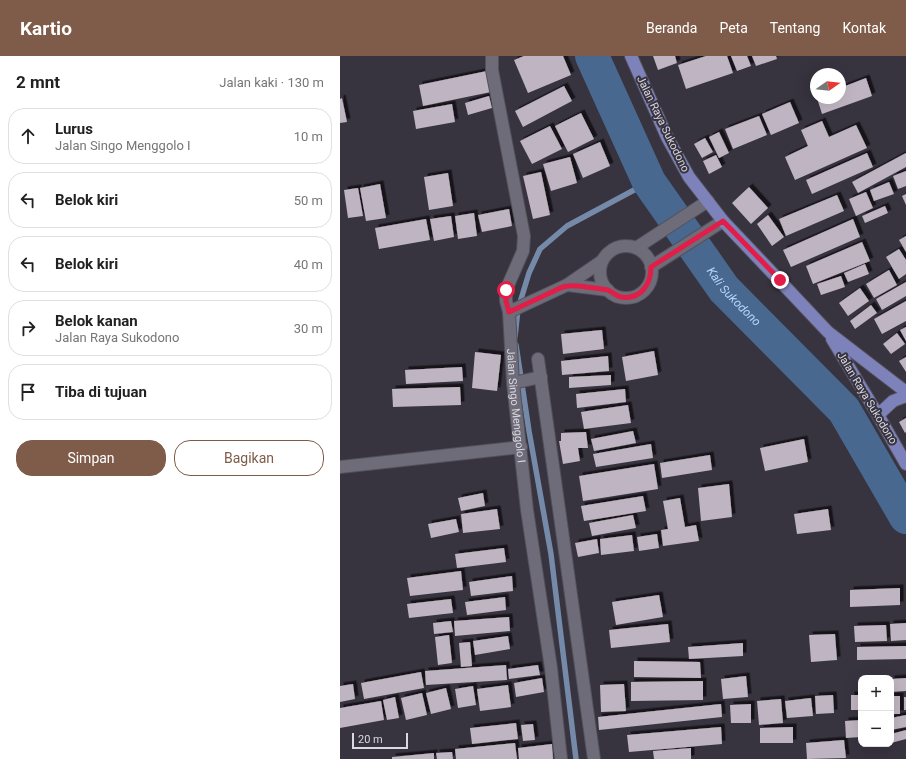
<!DOCTYPE html>
<html lang="id">
<head>
<meta charset="utf-8">
<style>
  body { margin:0; font-family:Roboto,sans-serif; background:#f6f6f6; color:#222 }
  .controls { position:absolute; right:12px; bottom:12px; display:grid; overflow:hidden; border-radius:8px; box-shadow:0 4px 16px #0002 }
  .controls button { width:36px; height:36px; display:grid; place-items:center; padding:0; border:0; border-bottom:1px solid #e0e0e0; background:#fff; color:#222; font:20px sans-serif }
  .compass { position:absolute; left:470px; top:12px; width:36px; height:36px; border-radius:50%; background:#fff; box-shadow:0 4px 16px #0002; rotate:76deg }
  .scale { position:absolute; left:12px; bottom:10px; width:56px; box-sizing:border-box; padding-left:4px; border:2px solid #dad8e0; border-top:0; font-size:11px; line-height:14px; white-space:nowrap; color:#dad8e0; -webkit-text-stroke:3px #37333f; paint-order:stroke }
  .stop { position:absolute; width:12px; height:12px; margin:-9px; border:3px solid #e11d48; border-radius:50%; background:#fff }
  .stop.end { background:#e11d48; border-color:#fff; box-shadow:0 1px 4px #0008 }
  .list { margin:0; padding:0; list-style:none }
  h2 { display:flex; justify-content:space-between; align-items:center; height:52px; margin:0; padding:0 16px; font-size:17px }
  h2 small { font-size:13px; font-weight:400; color:#767676 }
  .list li { display:grid; grid-template-columns:26px 1fr auto; gap:12px; align-items:center; box-sizing:border-box; height:56px; margin:0 8px 8px; padding:0 8px; border:1px solid #e0e0e0; border-radius:16px }
  .list b { display:block; font-size:15px; white-space:nowrap }
  .list p { margin:0; font-size:13px; white-space:nowrap; color:#767676 }
  .list em { font-size:13px; font-style:normal; color:#767676 }
  .actions { display:flex; gap:8px; padding:12px 16px }
  .actions a { flex:1; padding:9px 0; border:1px solid #7f5c4a; border-radius:16px; text-align:center; font-size:14px; color:#7f5c4a }
  .actions .main { background:#7f5c4a; color:#fff }
  .icon { flex:none; width:22px; height:22px; fill:none; stroke:currentColor; stroke-width:2; stroke-linecap:round; stroke-linejoin:round }
  .map { position:relative; flex:none; width:566px; height:703px; overflow:hidden }
  header { display:flex; align-items:center; gap:24px; box-sizing:border-box; height:56px; padding:0 20px; background:#7f5c4a; color:#fff }
  header strong { font-size:19px }
  nav { display:flex; gap:22px; margin-inline-start:auto; font-size:14px }
  main { display:flex }
  aside { flex:1; background:#fff }
  .map>svg:first-child { display:block }
  .lines { fill:none; stroke-linecap:round; stroke-linejoin:round }
  .stream { stroke:#748aa8; stroke-width:5.5 }
  .river { stroke:#496890; stroke-width:34 }
  .building { fill:#bfb4c1; filter:url(#shadow) }
  .minor-casing { stroke:#53505a; stroke-width:14 }
  .major-casing { stroke:#53505a; stroke-width:14 }
  .minor { stroke:#6f6c79; stroke-width:12 }
  .major { stroke:#7d83ba; stroke-width:12 }
  .route { stroke:#e11d48; stroke-width:5 }
  .labels { text-anchor:middle; dominant-baseline:central; stroke-width:4; stroke-linejoin:round; paint-order:stroke }
  .street-label { font-size:11px; fill:#dad8e0; stroke:#37333f }
  .water-label { font-size:12px; font-style:italic; fill:#b7d4fa; stroke:#37333f }
</style>
</head>
<body>
<header>
<strong>Kartio</strong>
<nav><a>Beranda</a><a>Peta</a><a>Tentang</a><a>Kontak</a></nav>
</header>
<main>
<aside>
<h2>2 mnt<small>Jalan kaki · 130 m</small></h2>
<ul class="list">
<li><svg class="icon" aria-label="ahead" viewBox="0 0 24 24"><path d="M12 20V5M6 11l6-6 6 6"/></svg><div><b>Lurus</b><p>Jalan Singo Menggolo I</p></div><em>10 m</em></li>
<li><svg class="icon" aria-label="left" viewBox="0 0 24 24"><path d="M17 20v-9H6M10 6l-5 5 5 5"/></svg><div><b>Belok kiri</b></div><em>50 m</em></li>
<li><svg class="icon" aria-label="left" viewBox="0 0 24 24"><path d="M17 20v-9H6M10 6l-5 5 5 5"/></svg><div><b>Belok kiri</b></div><em>40 m</em></li>
<li><svg class="icon" aria-label="right" viewBox="0 0 24 24"><path d="M7 20v-9h11M14 6l5 5-5 5"/></svg><div><b>Belok kanan</b><p>Jalan Raya Sukodono</p></div><em>30 m</em></li>
<li><svg class="icon" aria-label="arrive" viewBox="0 0 24 24"><path d="M6 21V4h12l-3 4 3 4H6"/></svg><div><b>Tiba di tujuan</b></div></li>
</ul>
<div class="actions"><a class="main">Simpan</a><a>Bagikan</a></div>
</aside>
<div class="map">
<svg width="566" height="703" viewBox="0 0 566 703">
  <defs>
    <filter id="shadow"><feDropShadow dx="3.5" dy="-3.5" stdDeviation="0" flood-color="#0009"/></filter>
  </defs>
  <rect width="100%" height="100%" fill="#37333f"/>
  <g class="lines">
    <g class="stream">
      <polyline points="175,281 178,253 189,217 200,193 227,170 309,126"/>
      <polyline points="176,289 189,375 211,498 236,703"/>
    </g>
    <path class="river" id="s1" d="M252,0L309,126L384,233L504,354L566,461"/>
  </g>
  <g class="building">
    <polygon points="184,0 223,0 231,19 188,37 174,4"/>
    <polygon points="313,0 335,0 337,7 318,14"/>
    <polygon points="366,0 387,0 393,17 346,33 338,9"/>
    <polygon points="391,0 407,0 411,10 397,15"/>
    <polygon points="412,0 436,0 437,3 416,10"/>
    <polygon points="147,15 151,36 83,50 79,29"/>
    <polygon points="526,22 532,40 482,58 477,42 500,42 500,32"/>
    <polygon points="224,30 232,45 183,71 175,55"/>
    <polygon points="149,40 152,52 128,59 125,47"/>
    <polygon points="2,42 7,66 0,67 0,43"/>
    <polygon points="450,46 459,67 431,79 422,58"/>
    <polygon points="112,48 115,66 76,73 73,55"/>
    <polygon points="241,57 254,83 228,96 215,70"/>
    <polygon points="419,60 427,79 393,93 385,73"/>
    <polygon points="482,65 489,81 516,69 527,92 455,124 445,101 468,90 461,74"/>
    <polygon points="210,70 222,93 192,108 180,85"/>
    <polygon points="379,76 389,97 379,102 369,81"/>
    <polygon points="365,82 373,96 362,102 354,88"/>
    <polygon points="260,86 270,110 243,122 233,98"/>
    <polygon points="527,97 533,111 472,138 466,124"/>
    <polygon points="566,97 566,111 518,137 512,126"/>
    <polygon points="376,99 382,111 369,118 363,105"/>
    <polygon points="230,101 237,127 211,135 203,108"/>
    <polygon points="566,115 566,130 558,133 553,120"/>
    <polygon points="201,116 210,159 193,163 183,120"/>
    <polygon points="108,117 113,150 89,154 84,121"/>
    <polygon points="549,126 554,138 534,145 530,134"/>
    <polygon points="40,128 46,162 26,165 20,132"/>
    <polygon points="409,131 428,152 411,168 392,147"/>
    <polygon points="18,132 23,160 8,162 4,134"/>
    <polygon points="526,136 533,152 516,160 509,143"/>
    <polygon points="566,138 566,149 562,140"/>
    <polygon points="497,139 504,155 446,180 439,163"/>
    <polygon points="545,150 548,157 525,167 522,160"/>
    <polygon points="169,153 172,170 142,176 138,159"/>
    <polygon points="134,157 137,180 118,183 115,160"/>
    <polygon points="428,159 444,181 432,190 417,168"/>
    <polygon points="111,160 114,181 94,185 90,163"/>
    <polygon points="86,163 90,184 39,193 35,172"/>
    <polygon points="513,163 520,181 451,211 443,194"/>
    <polygon points="566,180 566,196 559,184"/>
    <polygon points="522,186 530,205 473,228 466,210"/>
    <polygon points="559,193 566,204 566,218 559,223 546,201"/>
    <polygon points="525,208 529,218 508,226 504,217"/>
    <polygon points="549,214 557,229 534,242 526,228"/>
    <polygon points="501,220 505,231 481,239 477,228"/>
    <polygon points="566,226 566,240 542,254 536,243"/>
    <polygon points="520,232 529,245 508,260 499,247"/>
    <polygon points="566,245 566,265 542,278 534,263"/>
    <polygon points="531,249 537,257 515,273 510,265"/>
    <polygon points="566,271 566,285 560,274"/>
    <polygon points="262,274 264,293 223,298 221,278"/>
    <polygon points="557,277 565,288 551,298 543,288"/>
    <polygon points="314,295 318,319 286,325 282,301"/>
    <polygon points="135,296 161,299 157,335 132,332"/>
    <polygon points="268,300 269,315 222,319 221,305"/>
    <polygon points="566,301 566,316 559,305"/>
    <polygon points="122,311 123,325 66,328 65,314"/>
    <polygon points="271,319 271,329 229,332 229,321"/>
    <polygon points="120,331 121,349 53,351 52,333"/>
    <polygon points="285,333 286,346 237,352 236,338"/>
    <polygon points="288,349 291,367 244,373 241,356"/>
    <polygon points="566,362 566,376 565,377 559,366"/>
    <polygon points="293,375 296,387 254,395 251,383"/>
    <polygon points="246,376 248,392 238,392 240,405 223,408 219,385 221,385 221,377"/>
    <polygon points="464,383 468,406 425,415 420,392"/>
    <polygon points="311,388 313,402 256,411 253,398"/>
    <polygon points="370,399 372,414 322,422 320,407"/>
    <polygon points="314,408 318,433 243,445 239,420"/>
    <polygon points="389,428 392,461 361,465 358,432"/>
    <polygon points="143,437 145,450 121,455 118,442"/>
    <polygon points="303,440 306,455 244,465 241,450"/>
    <polygon points="340,442 345,471 356,469 359,485 323,490 321,474 328,473 323,445"/>
    <polygon points="157,453 160,473 123,477 121,458"/>
    <polygon points="488,453 491,474 457,478 454,458"/>
    <polygon points="293,459 296,472 252,480 249,467"/>
    <polygon points="116,463 119,476 91,482 88,468"/>
    <polygon points="317,478 319,492 299,495 297,481"/>
    <polygon points="292,479 294,495 261,499 260,483"/>
    <polygon points="257,483 259,497 238,501 235,487"/>
    <polygon points="164,492 166,506 117,512 115,498"/>
    <polygon points="121,515 123,534 70,540 67,522"/>
    <polygon points="172,520 173,535 131,540 129,526"/>
    <polygon points="560,532 560,549 510,551 510,534"/>
    <polygon points="319,539 323,561 276,569 272,546"/>
    <polygon points="165,541 166,554 127,559 125,546"/>
    <polygon points="111,543 113,557 69,562 67,548"/>
    <polygon points="169,561 170,575 115,580 114,565"/>
    <polygon points="111,565 113,576 94,578 93,567"/>
    <polygon points="566,567 566,584 551,585 550,568"/>
    <polygon points="328,568 330,586 271,592 269,574"/>
    <polygon points="546,569 547,585 515,586 514,570"/>
    <polygon points="495,578 497,604 471,606 469,579"/>
    <polygon points="109,579 112,607 98,609 95,581"/>
    <polygon points="168,580 170,593 135,599 133,585"/>
    <polygon points="130,586 132,610 121,611 119,587"/>
    <polygon points="403,587 403,600 349,603 348,591"/>
    <polygon points="566,590 566,603 517,604 517,591"/>
    <polygon points="294,605 360,606 361,622 294,621"/>
    <polygon points="166,609 167,624 86,629 85,615"/>
    <polygon points="198,609 200,619 169,623 168,613"/>
    <polygon points="81,616 84,632 24,643 21,627"/>
    <polygon points="406,620 408,641 383,643 381,623"/>
    <polygon points="202,622 204,636 176,641 174,627"/>
    <polygon points="566,622 566,635 551,636 551,623"/>
    <polygon points="363,625 363,644 291,645 291,626"/>
    <polygon points="13,628 15,643 0,646 0,630"/>
    <polygon points="284,628 286,655 261,656 260,629"/>
    <polygon points="168,629 171,651 140,655 137,633"/>
    <polygon points="133,630 136,649 118,652 115,633"/>
    <polygon points="106,632 111,653 91,658 86,637"/>
    <polygon points="82,637 87,659 66,664 61,642"/>
    <polygon points="493,639 494,657 476,658 475,640"/>
    <rect x="511" y="639" width="10" height="15"/>
    <rect x="551" y="640" width="9" height="18"/>
    <polygon points="55,641 59,662 47,664 43,644"/>
    <rect x="564" y="641" width="2" height="13"/>
    <polygon points="471,642 473,660 447,662 445,645"/>
    <polygon points="441,643 443,667 419,669 417,645"/>
    <polygon points="41,645 44,664 0,672 0,652"/>
    <polygon points="381,648 382,661 259,674 258,661"/>
    <polygon points="411,648 411,667 391,667 390,649"/>
    <polygon points="566,659 566,671 551,674 551,662"/>
    <polygon points="521,664 521,681 506,682 505,665"/>
    <polygon points="176,667 178,683 132,688 130,672"/>
    <polygon points="193,668 195,684 183,685 181,669"/>
    <polygon points="381,671 382,688 289,696 287,679"/>
    <polygon points="453,671 453,687 420,687 420,672"/>
    <polygon points="566,674 566,683 551,687 551,678"/>
    <polygon points="504,684 506,702 467,703 466,687"/>
    <polygon points="175,687 177,703 116,703 115,693"/>
    <polygon points="212,688 213,703 179,703 178,692"/>
    <polygon points="351,692 351,703 314,703 313,695"/>
    <polygon points="112,696 113,703 97,703 96,697"/>
    <polygon points="94,697 94,703 52,703 52,701"/>
  </g>
  <g class="lines">
    <defs>
      <g id="minor">
        <path id="s2" d="M152,0V14L184,180L183,195L166,234V245L169,256L173,327L187,454L211,612L221,703"/>
        <circle cx="286" cy="216" r="26"/>
        <polyline points="296,192 368,145"/>
        <polyline points="311,211 383,165"/>
        <polyline points="227,229 268,234"/>
        <polyline points="169,256 227,229 262,205"/>
        <polyline points="198,303 254,703"/>
        <polyline points="173,327 201,321"/>
        <polyline points="0,411 181,391"/>
      </g>
      <g id="major">
        <polyline points="291,0 327,81 349,121 383,165 439,224 488,276 566,336"/>
        <polyline points="492,283 538,359 566,408"/>
        <polyline points="538,359 553,345 566,340"/>
      </g>
    </defs>
    <use href="#minor" class="minor-casing"/>
    <use href="#major" class="major-casing"/>
    <use href="#minor" class="minor"/>
    <use href="#major" class="major"/>
  </g>
  <g class="lines">
    <path class="route" d="M166,234V245L169,256C184,249 199,242 214,235C218,233 223,230 228,230C234,229 263,233 268,234C273,236 276,240 281,241C301,244 311,228 311,211L383,165L440,224"/>
  </g>
  <g class="labels">
    <g class="street-label">
      <text transform="translate(323 68) rotate(64)">Jalan Raya Sukodono</text>
      <text transform="translate(527 342) rotate(59)">Jalan Raya Sukodono</text>
      <text stroke="none"><textPath href="#s2" startOffset="357">Jalan Singo Menggolo I</textPath></text>
    </g>
    <g class="water-label">
      <text stroke="none"><textPath href="#s1" startOffset="281">Kali Sukodono</textPath></text>
    </g>
  </g>
</svg>
<div class="controls">
<button>+</button>
<button>−</button>
</div>
<svg class="compass" viewBox="-18 -18 36 36"><path d="M0-13l5 13h-10z" fill="#e53935"/><path d="M0 13l5-13h-10z" fill="#767676"/></svg>
<div class="scale">20 m</div>
<div class="stop" style="left:166px;top:234px"></div>
<div class="stop end" style="left:440px;top:224px"></div>
</div>
</main>
</body>
</html>
